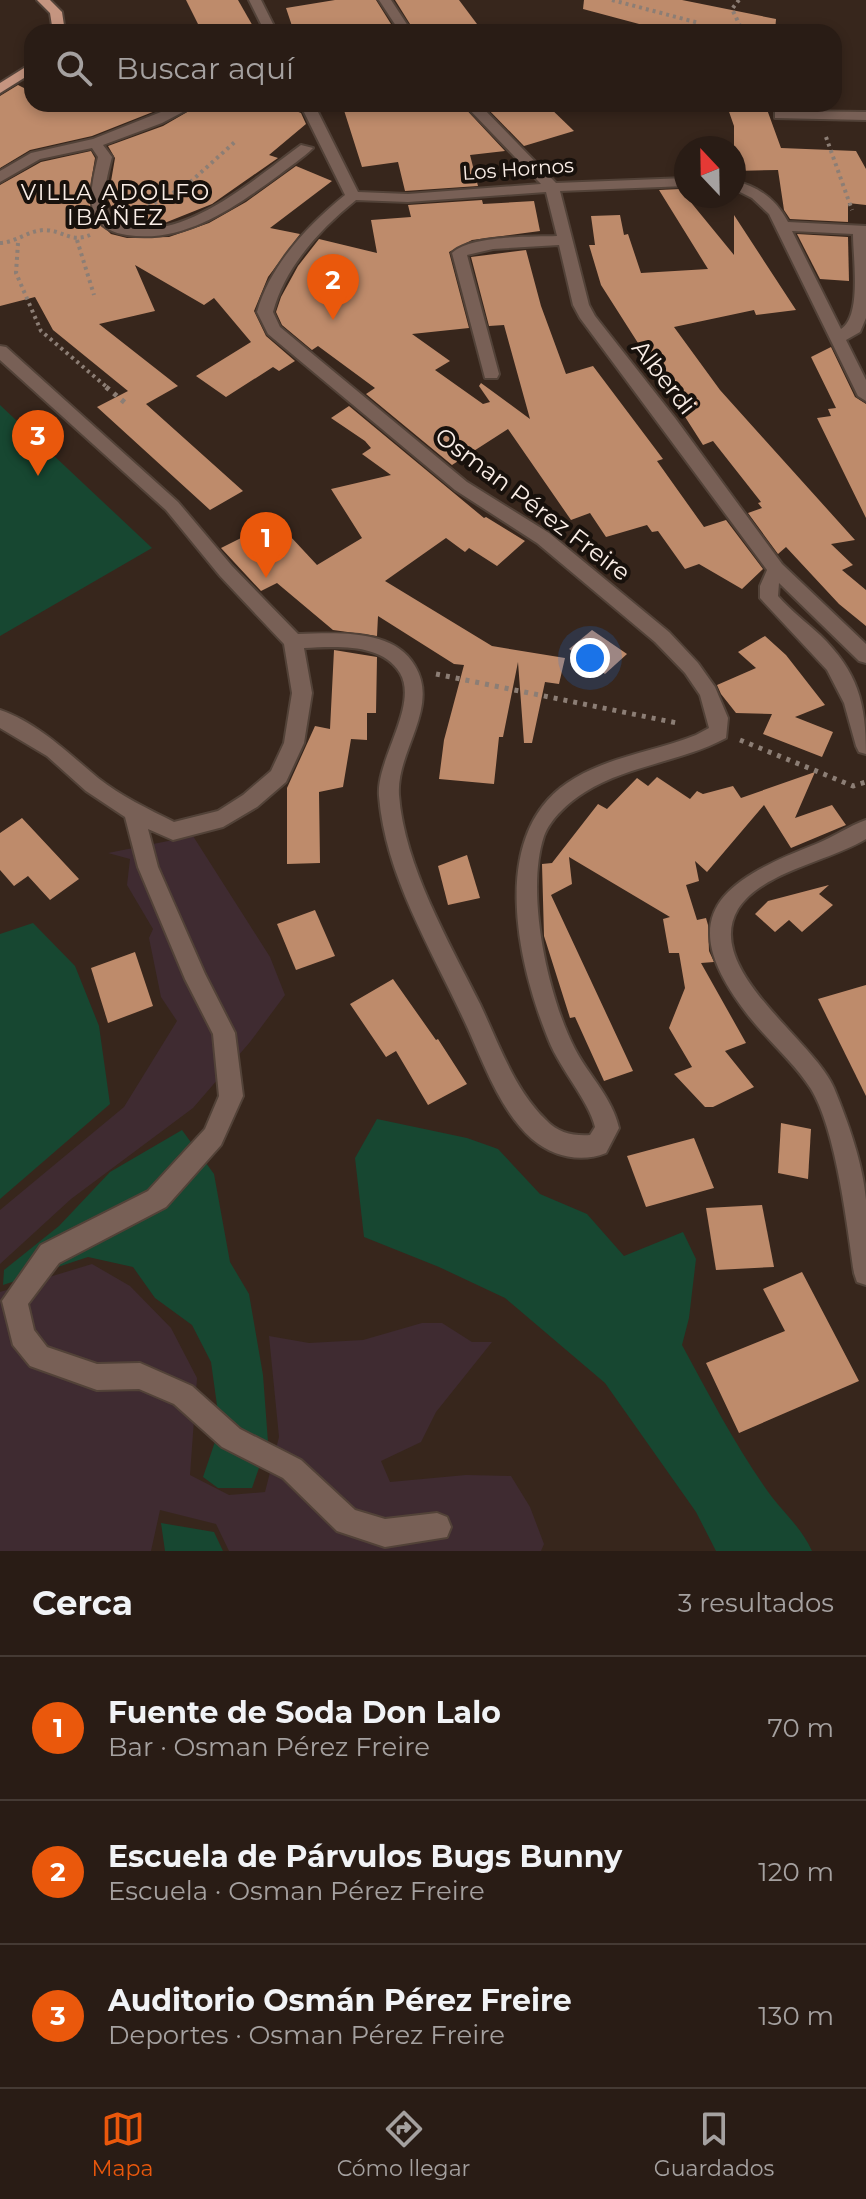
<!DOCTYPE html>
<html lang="es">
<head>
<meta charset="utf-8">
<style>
  body { margin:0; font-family:Montserrat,sans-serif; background:#31251e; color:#f1f3f6 }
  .compass { position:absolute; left:674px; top:136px; width:72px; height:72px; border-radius:50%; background:#291c15; box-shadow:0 4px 12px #0003; rotate:338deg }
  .you { position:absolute; left:590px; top:658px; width:28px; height:28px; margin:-20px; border:6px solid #fff; border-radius:50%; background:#1a73e8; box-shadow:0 0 0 12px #1a73e833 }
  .badge { display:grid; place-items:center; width:52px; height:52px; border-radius:50%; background:#ea580c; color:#fff; font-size:26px; font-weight:700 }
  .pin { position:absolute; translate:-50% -66px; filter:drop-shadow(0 2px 4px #0008) }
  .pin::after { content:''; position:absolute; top:42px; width:28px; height:24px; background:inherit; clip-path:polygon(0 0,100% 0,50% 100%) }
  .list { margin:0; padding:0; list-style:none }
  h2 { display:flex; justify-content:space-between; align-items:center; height:104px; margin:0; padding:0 32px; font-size:34px }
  h2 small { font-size:26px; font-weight:400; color:#a5a1a0 }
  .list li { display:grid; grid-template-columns:52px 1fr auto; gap:24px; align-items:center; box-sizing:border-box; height:144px; padding:0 32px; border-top:2px solid #453a34 }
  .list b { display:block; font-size:30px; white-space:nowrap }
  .list p { margin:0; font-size:26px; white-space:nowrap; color:#a5a1a0 }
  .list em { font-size:26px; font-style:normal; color:#a5a1a0 }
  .icon { flex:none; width:44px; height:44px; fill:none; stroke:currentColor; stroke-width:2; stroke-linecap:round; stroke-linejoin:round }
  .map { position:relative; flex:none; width:866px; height:1551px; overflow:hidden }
  .search { position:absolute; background:#291c15; box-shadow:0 4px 12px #0003; left:24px; right:24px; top:24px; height:88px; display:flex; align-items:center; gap:20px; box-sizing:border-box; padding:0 28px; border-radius:24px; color:#a5a1a0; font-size:30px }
  .sheet { height:536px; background:#291c15 }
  nav { display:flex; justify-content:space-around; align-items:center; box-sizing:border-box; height:112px; border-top:2px solid #453a34; background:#291c15; font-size:22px; color:#a5a1a0 }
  nav a { display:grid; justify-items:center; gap:4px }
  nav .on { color:#ea580c }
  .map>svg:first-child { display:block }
  .industrial { fill:#3f2b31 }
  .green { fill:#174731 }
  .building { fill:#be8b6b }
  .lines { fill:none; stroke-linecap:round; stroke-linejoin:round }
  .minor-casing { stroke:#524238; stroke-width:4 }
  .major-casing { stroke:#524238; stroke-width:4 }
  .path-far1 { stroke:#8c7e75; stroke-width:4; stroke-dasharray:3 4; stroke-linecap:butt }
  .path { stroke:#8c7e75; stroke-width:5; stroke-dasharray:4 6; stroke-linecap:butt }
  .minor { fill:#786056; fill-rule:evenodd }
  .major { fill:#c59580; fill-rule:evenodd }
  .labels { text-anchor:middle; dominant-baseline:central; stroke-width:8; stroke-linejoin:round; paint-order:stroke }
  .far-street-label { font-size:20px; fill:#faeee7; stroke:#18110c }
  .far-neighbourhood-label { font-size:22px; letter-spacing:2px; fill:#faeee7; stroke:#18110c }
  .street-label { font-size:24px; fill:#faeee7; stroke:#18110c }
</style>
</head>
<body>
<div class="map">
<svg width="866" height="1551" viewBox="0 0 866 1551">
  <rect width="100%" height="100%" fill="#37261c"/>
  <g class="industrial">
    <polygon points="193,836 270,957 285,995 250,1042 193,1108 71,1199 0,1264 0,1210 124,1107 177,1021 161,997 149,938 153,929 127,885 130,859 108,853"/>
    <polygon points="92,1264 130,1286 171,1328 197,1378 190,1475 229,1495 265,1492 279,1437 269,1336 309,1343 363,1340 422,1323 442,1323 472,1342 492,1342 436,1412 421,1442 381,1461 390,1482 466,1475 511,1476 530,1507 544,1544 541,1551 229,1551 216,1524 160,1510 151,1551 0,1551 0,1292"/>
  </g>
  <g class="green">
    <polygon points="0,405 152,548 0,636"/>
    <polygon points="33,923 75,966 99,1026 110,1104 0,1199 0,934"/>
    <path d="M377,1119L467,1138L498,1149L540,1194L587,1214L624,1256L683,1232L696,1259L689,1318L682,1345C708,1393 733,1441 764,1486C779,1509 801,1526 812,1551H716L696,1512L605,1383L505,1298L439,1267L364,1237L355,1158Z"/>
    <polygon points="182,1130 214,1174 230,1262 249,1294 263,1375 268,1442 252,1488 218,1488 203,1477 220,1427 211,1362 192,1325 155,1298 133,1267 88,1257 3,1285 4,1270 59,1226 110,1172"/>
    <polygon points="161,1523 214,1532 223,1551 165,1551"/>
  </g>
  <g class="building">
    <polygon points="186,0 238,0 254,28 202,32"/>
    <polygon points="335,0 376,0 396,32 294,32 286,8"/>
    <polygon points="395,0 459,0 483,32 415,32"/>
    <polygon points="584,0 682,0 776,19 775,32 669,32 583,9"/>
    <polygon points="18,85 32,92 32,104 173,104 92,136 30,150 0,168 0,96"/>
    <polygon points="201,104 278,104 301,113 306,124 269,155 278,158 212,204 162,224 139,225 117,219 108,199 115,158 108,146 163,126"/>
    <polygon points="342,104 461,104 505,151 470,155 478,186 405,191 398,162 362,167"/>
    <polygon points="483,104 546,104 574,131 524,146"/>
    <polygon points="765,104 781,148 856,151 866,169 866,205 848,203 848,222 790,219 784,210 778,170 734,171 734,126 727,106"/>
    <polygon points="91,151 95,158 89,194 93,217 111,234 127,238 169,237 209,223 246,202 296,166 332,181 270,228 300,234 268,277 254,311 266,336 295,361 279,371 273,367 226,397 196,376 251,342 214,298 204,305 135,265 155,311 99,324 178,386 146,404 243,491 210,510 97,407 128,391 53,330 35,297 0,306 0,185 41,162"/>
    <polygon points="680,189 734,255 734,215 796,310 756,315 754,310 674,327 720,390 855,540 831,544 853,565 842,570 866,590 866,626 839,604 786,547 778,554 748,513 762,508 758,503 761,502 713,441 703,445 601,285 589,245 595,245 591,216 620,215 624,235 628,234 641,273 708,269 659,190"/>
    <polygon points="482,200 483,204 534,201 540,231 472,240 449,252 469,328 412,334 450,361 435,370 483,404 490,402 479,386 481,383 530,419 504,325 489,326 471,257 526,250 541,306 566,374 593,366 663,459 657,461 704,527 726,520 763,569 742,589 699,564 685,569 658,531 652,532 647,525 606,537 590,513 571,520 508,429 452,465 366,394 375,388 318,346 312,350 282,325 276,312 281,297 298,266 319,239 377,253 371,220 411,217 408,205"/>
    <polygon points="797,234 848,237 849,281 820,279"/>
    <polygon points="831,347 855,397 866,404 866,518 817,418 831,416 828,409 836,408 811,357"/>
    <polygon points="349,406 484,518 486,517 525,541 497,566 469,548 465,552 446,538 385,581 492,646 565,658 559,684 545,682 532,743 524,743 518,662 503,737 499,737 494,784 439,779 444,740 464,665 454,664 378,616 377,636 333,630 277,583 261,591 221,548 249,534 264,550 290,536 317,565 362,538 331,489 391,475 362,454 371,448 365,441 331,418"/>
    <polygon points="592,630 627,654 605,674 569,649"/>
    <polygon points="765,636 786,655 825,705 795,717 833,732 822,757 763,734 772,714 736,713 721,694 717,685 756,668 738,652"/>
    <polygon points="334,650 377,657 376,713 367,713 367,740 351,739 343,787 319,792 320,863 287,864 287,788 315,726 330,729"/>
    <polygon points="815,772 795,818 832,805 846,825 791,848 764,805 707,872 695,861 699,881 686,885 697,920 706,918 708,925 709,951 714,962 701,963 746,1043 725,1051 754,1087 713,1107 705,1107 674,1074 692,1067 669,1028 685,988 679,953 669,953 663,919 670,917 569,857 572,884 551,895 633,1071 604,1081 575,1017 570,1018 544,936 542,864 552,863 598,804 607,809 637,778 648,786 657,777 690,799 697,791 703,794 733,786 741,798"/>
    <polygon points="22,818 79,879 50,900 28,876 14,886 0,870 0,833"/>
    <polygon points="467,855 480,898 448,905 438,866"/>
    <polygon points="829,885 819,894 833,905 802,932 789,920 775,932 755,914 768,901"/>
    <polygon points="315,910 335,956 296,970 277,924"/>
    <polygon points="135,952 153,1006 108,1023 91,968"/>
    <polygon points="393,979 436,1040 438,1039 467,1084 428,1105 396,1051 386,1057 350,1004"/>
    <polygon points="866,985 866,1096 818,999"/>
    <polygon points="781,1123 811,1129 808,1179 778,1173"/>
    <polygon points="694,1138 714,1188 646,1207 627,1156"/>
    <polygon points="762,1205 774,1267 716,1270 706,1208"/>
    <polygon points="802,1272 859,1381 739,1433 706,1363 785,1331 763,1289"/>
  </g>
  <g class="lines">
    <defs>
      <g id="minor">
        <polygon points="249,0 261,0 277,32 265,32"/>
        <polygon points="379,0 391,0 412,32 400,32"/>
        <path d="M181,104H198L162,123L103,145L112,157C107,178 98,204 115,222C175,251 255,178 301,145L313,148C303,158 290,166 279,175C235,207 184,244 127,235C81,228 90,191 98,157L92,148L40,159L0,182V171L31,153L93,139Z"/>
        <path d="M300,104H314L358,192L408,194L541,184L464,104H479L556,183L686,178V186L560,191L589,305L595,316L675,418L782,564L866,644V663L859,661L779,583L778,596C791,611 806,622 820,635C858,672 866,703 866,754L859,752L856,746L844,703L827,670L760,598V586L767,570L580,318L573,305L559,245L493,249L467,255L499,374L497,378H485L452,253C471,235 530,237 557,236L546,192L408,202L356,200C320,229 285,267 273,312L280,327L467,482L549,533L669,632L698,663L715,687L728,718L726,738C681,762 628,765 585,792C569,802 551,818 544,836C525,893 548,997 575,1049C589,1076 612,1097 619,1128L606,1153C581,1163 553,1157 532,1139C498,1109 482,1058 463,1018C431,949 385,874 379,796C376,760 419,705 400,673C381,642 334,647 304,648L312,693L304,743L286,782L257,807L223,827L173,840L148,829L158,867L205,974L235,1033L243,1096L221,1145L166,1207L59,1263L28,1304L34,1330L47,1347L97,1364L140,1363L192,1386L240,1429L301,1460L355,1510L385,1519L437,1513L447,1517L451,1527L447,1537L385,1547L337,1531L283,1478L222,1447L174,1404L139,1389L97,1390L30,1366L13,1345L2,1301L41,1245L148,1191L205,1129L219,1096L213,1034L185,979L138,867L125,817L86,791L47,756L0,728V710C38,723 68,753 98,778C121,796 148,809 174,822L218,811L243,795L271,771L284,743L292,693L284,644L220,576L166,510L0,360V346L6,347L178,502L232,566L298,634C335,633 394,628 415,666C440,708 396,751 399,795C404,865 449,942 480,1004C499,1044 514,1089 546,1120C558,1133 573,1136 590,1135L595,1127C589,1101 560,1069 549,1041C517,963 486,829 575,778C612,756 656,751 696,735L709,728L700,695L685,673L655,642L537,543L455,490L268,334L257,312C270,265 308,225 345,195Z"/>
        <polygon points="780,111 866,112 866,120 775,118 775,112"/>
        <path d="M734,181C758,186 776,199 788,222L866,226V318L860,332L846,340L866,380V401L858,396L769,214L752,198L734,189ZM792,231L853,234C853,258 862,316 841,329Z"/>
        <path d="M866,820V839C830,861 761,872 738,909C702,969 814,1040 834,1088C848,1122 863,1163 866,1200C866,1228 866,1257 866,1285L857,1282L854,1273C847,1224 836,1130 811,1089C794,1062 767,1040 747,1014C671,915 721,881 816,844C833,837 849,826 866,820Z"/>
      </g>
      <g id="major">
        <polygon points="37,0 50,0 62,12 65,32 53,32 50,13"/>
        <polygon points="32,63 32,73 0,93 0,83"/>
      </g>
    </defs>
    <use href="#minor" class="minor-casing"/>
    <use href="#major" class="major-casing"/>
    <g class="path-far1">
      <polyline points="612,0 699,23"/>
      <polyline points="739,0 732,9 743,32"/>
      <polyline points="826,137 852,210"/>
      <polyline points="142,210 187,185 237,140"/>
      <polyline points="77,240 94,295"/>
      <path d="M0,243C17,242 29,230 45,230C65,231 70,243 90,235"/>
      <polyline points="18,243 16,273 41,331 109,389"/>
    </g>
    <g class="path">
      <polyline points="106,387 129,406"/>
      <polyline points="436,674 677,723"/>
      <polyline points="740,740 853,786 866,782"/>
    </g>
    <use href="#minor" class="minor"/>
    <use href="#major" class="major"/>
  </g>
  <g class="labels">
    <g class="far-street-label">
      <text transform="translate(518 169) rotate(-4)">Los Hornos</text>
    </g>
    <g class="far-neighbourhood-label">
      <text x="116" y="192">VILLA ADOLFO<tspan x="116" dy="25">IBÁÑEZ</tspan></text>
    </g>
    <g class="street-label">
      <text transform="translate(664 377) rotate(52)">Alberdi</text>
      <text transform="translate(533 504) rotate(37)">Osman Pérez Freire</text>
    </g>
  </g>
</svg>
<svg class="compass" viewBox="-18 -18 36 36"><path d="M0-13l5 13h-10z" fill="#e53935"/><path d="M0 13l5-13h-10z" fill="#a5a1a0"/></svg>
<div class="you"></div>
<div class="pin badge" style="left:266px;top:578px">1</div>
<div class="pin badge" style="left:333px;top:320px">2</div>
<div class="pin badge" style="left:38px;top:476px">3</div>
<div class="search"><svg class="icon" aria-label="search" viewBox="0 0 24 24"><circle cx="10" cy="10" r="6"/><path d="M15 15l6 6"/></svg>Buscar aquí</div>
</div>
<section class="sheet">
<h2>Cerca<small>3 resultados</small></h2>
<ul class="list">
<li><span class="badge">1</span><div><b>Fuente de Soda Don Lalo</b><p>Bar · Osman Pérez Freire</p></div><em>70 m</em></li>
<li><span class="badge">2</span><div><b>Escuela de Párvulos Bugs Bunny</b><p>Escuela · Osman Pérez Freire</p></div><em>120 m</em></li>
<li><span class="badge">3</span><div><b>Auditorio Osmán Pérez Freire</b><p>Deportes · Osman Pérez Freire</p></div><em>130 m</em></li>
</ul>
</section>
<nav>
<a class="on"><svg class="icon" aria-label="map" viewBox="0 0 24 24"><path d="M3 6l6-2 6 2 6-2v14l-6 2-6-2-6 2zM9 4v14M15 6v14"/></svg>Mapa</a>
<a><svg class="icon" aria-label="directions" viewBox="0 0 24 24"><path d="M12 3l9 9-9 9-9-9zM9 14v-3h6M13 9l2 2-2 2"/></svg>Cómo llegar</a>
<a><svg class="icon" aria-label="saved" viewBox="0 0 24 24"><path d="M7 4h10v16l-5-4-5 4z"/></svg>Guardados</a>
</nav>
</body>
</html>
